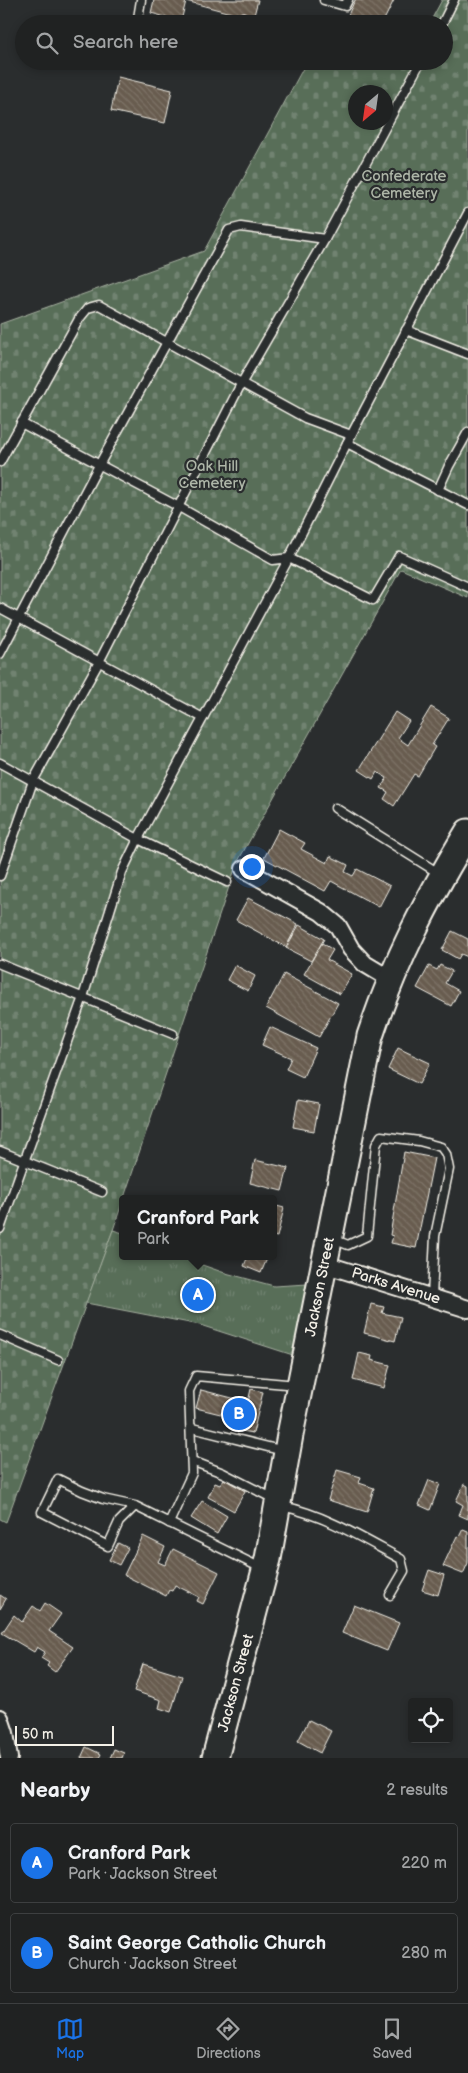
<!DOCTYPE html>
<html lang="en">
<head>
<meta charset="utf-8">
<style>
  body { margin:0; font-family:"Balsamiq Sans",sans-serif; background:#2d2f2f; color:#f1f3f6 }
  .controls { position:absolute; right:15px; bottom:15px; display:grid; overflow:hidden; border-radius:5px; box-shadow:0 2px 8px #0003 }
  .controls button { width:45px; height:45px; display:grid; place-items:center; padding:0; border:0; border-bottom:1px solid #3d3f40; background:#202222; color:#f1f3f6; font:25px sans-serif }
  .compass { position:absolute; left:348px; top:85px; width:45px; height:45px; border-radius:50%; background:#202222; box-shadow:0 2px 8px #0003; rotate:209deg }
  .scale { position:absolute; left:15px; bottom:12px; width:99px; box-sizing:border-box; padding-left:5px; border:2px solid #f4f1e8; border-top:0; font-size:14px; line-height:18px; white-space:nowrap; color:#f4f1e8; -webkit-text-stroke:4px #2a2d2e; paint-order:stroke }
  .you { position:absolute; left:251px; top:866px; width:18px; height:18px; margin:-12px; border:4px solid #fff; border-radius:50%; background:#1a73e8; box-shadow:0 0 0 8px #1a73e833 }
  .badge { display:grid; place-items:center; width:32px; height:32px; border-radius:50%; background:#1a73e8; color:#fff; font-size:16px; font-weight:700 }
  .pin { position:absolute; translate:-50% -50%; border:2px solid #fff; box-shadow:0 1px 5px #0006 }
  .popup { position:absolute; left:119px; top:1195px; width:158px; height:65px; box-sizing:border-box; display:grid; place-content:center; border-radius:5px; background:#202222; filter:drop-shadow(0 1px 4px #0005); font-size:16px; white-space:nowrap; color:#a2a4a5 }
  .popup b { font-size:19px; color:#f1f3f6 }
  .popup::after { content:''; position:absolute; left:50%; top:100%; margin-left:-10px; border:10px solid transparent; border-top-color:#202222 }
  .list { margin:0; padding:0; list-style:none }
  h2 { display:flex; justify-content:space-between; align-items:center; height:65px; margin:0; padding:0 20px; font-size:21px }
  h2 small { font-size:16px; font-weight:400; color:#a2a4a5 }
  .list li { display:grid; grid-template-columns:32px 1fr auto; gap:15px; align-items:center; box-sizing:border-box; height:80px; margin:0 10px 10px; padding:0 10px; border:1px solid #3d3f40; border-radius:5px }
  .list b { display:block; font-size:19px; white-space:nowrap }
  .list p { margin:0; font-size:16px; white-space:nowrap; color:#a2a4a5 }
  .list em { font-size:16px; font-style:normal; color:#a2a4a5 }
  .icon { flex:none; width:28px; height:28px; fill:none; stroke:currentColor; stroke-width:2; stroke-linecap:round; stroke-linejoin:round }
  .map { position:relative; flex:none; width:468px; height:1758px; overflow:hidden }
  .search { position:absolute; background:#202222; box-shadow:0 2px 8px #0003; left:15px; right:15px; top:15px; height:55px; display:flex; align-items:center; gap:12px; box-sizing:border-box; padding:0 18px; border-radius:28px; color:#a2a4a5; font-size:19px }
  .sheet { height:245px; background:#202222 }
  nav { display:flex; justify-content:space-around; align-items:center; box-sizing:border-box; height:70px; border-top:1px solid #3d3f40; background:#202222; font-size:14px; color:#a2a4a5 }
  nav a { display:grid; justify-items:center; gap:2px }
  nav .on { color:#1a73e8 }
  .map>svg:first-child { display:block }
  .cemetery { fill:url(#cemetery-stones); stroke:#a6b0a0; fill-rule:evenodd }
  .park { fill:url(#park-tufts); stroke:#a6b0a0 }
  .building { fill:url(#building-back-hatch); stroke:#f4f1e8 }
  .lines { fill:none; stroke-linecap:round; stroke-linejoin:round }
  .lane-casing { stroke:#f4f1e8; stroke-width:11 }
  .street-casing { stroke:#f4f1e8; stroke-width:20 }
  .primary-casing { stroke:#f4f1e8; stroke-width:29 }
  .lane { stroke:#2a2d2e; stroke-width:8 }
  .street { stroke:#2a2d2e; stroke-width:16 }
  .primary { stroke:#2a2d2e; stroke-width:25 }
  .labels { text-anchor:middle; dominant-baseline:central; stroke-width:4.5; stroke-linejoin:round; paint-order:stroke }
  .park-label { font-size:15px; fill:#aeb6a8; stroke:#2a2d2e }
  .street-label { font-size:15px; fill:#f4f1e8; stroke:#2a2d2e }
</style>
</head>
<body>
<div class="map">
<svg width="468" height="1758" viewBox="0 0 468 1758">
  <defs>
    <pattern id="cemetery-stones" width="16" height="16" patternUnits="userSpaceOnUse" patternTransform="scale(1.25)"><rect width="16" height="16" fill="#586e59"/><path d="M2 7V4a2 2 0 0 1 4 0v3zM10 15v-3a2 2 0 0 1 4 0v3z" fill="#718371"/></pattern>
    <pattern id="park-tufts" width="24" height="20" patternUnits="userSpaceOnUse" patternTransform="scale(1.25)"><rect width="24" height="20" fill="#586e59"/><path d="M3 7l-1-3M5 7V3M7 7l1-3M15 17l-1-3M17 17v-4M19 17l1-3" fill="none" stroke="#718371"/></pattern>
    <pattern id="building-back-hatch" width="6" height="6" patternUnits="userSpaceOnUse" patternTransform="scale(1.25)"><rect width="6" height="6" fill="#685c4f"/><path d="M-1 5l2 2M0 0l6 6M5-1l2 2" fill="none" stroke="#7e7468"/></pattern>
  </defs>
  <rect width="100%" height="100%" fill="#2a2d2e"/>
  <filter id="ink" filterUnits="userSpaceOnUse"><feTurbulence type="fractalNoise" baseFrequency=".02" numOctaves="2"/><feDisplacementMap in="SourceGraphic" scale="10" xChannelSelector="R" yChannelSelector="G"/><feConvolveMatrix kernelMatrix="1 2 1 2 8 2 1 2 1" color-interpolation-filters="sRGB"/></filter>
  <g filter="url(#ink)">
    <path class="cemetery" d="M442,0H468V598L401,569L237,863L113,1230L6,1522L0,1519V324L204,251L307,61H444V24H429ZM356,92H386V122H356Z"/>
    <polygon class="park" points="113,1230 123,1233 123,1256 177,1256 222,1272 274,1286 308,1284 296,1356 200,1325 86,1303"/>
    <g class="building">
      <polygon points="154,0 258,0 253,19 186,1 181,21 151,13"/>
      <polygon points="355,0 394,0 382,24 365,24 348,15"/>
      <polygon points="118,77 172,90 165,123 111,111"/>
      <polygon points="431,707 449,718 432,745 435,747 418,776 414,774 394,806 384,799 388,792 381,788 387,778 377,772 373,779 359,770 395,712 409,721 398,738 408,745"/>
      <polygon points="279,829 305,843 301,849 327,863 330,856 348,865 345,872 353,876 357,869 390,886 379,907 331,881 325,891 264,858"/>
      <polygon points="248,898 298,924 286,947 236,920"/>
      <polygon points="299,925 324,939 311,961 286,948"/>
      <polygon points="452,931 468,939 468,957 461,954 458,959 442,950"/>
      <polygon points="322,943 333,950 327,960 352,974 340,994 304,974"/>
      <polygon points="235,965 255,976 248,991 227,980"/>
      <polygon points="440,965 452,971 445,983 459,991 451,1006 417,988 429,966 437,970"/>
      <polygon points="284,974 338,1003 319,1037 266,1008"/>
      <polygon points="270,1027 316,1048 303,1077 286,1069 291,1058 262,1045"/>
      <polygon points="398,1048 430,1063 419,1084 388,1069"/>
      <polygon points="298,1100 319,1104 314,1131 293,1127"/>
      <polygon points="404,1152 434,1158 416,1248 391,1243 393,1236 390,1235"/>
      <polygon points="255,1160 288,1168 282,1191 250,1183"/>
      <polygon points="273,1205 284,1208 277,1237 273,1236"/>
      <polygon points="248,1256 268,1256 261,1273 244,1266"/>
      <polygon points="371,1304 384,1307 382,1313 401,1317 395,1341 364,1333"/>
      <polygon points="359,1353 372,1356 371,1360 390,1365 384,1388 353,1380"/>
      <polygon points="251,1389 263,1392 253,1433 242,1431 245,1420 196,1408 201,1390 248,1402"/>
      <polygon points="337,1470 361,1477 359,1483 374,1488 367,1512 328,1500"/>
      <polygon points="224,1479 245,1491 234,1511 208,1497 215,1483 220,1485"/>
      <polygon points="429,1480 440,1484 430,1510 419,1505"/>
      <polygon points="464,1484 468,1486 468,1519 459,1515 463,1505 456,1501"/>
      <polygon points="202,1501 227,1516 217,1534 191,1518"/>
      <polygon points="463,1529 468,1531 468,1563 463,1574 443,1566 457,1536 459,1537"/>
      <polygon points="143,1536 165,1547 158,1562 165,1565 173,1549 219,1572 203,1604 197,1601 199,1597 175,1585 172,1591 169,1590 166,1596 124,1575"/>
      <polygon points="118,1543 128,1548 119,1565 109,1560"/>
      <polygon points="429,1570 444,1575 438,1595 422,1590"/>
      <polygon points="0,1595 6,1599 0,1609"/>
      <polygon points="45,1603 61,1614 49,1631 73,1647 55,1672 47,1666 49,1663 41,1658 45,1652 37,1647 34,1652 2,1633 14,1615 22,1622 33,1606 40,1611"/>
      <polygon points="354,1605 399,1623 387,1651 342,1633"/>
      <polygon points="143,1664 182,1676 171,1712 159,1708 161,1700 134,1691"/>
      <polygon points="309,1720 331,1731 320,1753 298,1741"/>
      <polygon points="86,1747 101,1754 99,1758 81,1758"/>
      <polygon points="114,1749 124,1753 122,1758 110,1758"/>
    </g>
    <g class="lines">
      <defs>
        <g id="lane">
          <polyline points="324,0 345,6 348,0"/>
          <polyline points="137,24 141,0"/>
          <polyline points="242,24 243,17"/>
          <polyline points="442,24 454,0"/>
          <polyline points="406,330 468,354"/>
          <polyline points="21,423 179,507 273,560 289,558 373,600 399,556 468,587"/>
          <polyline points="347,443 468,505"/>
          <polyline points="0,462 79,319 88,308 99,305 305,418 351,435"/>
          <polyline points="438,490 449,466 468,432"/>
          <polyline points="0,608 203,718"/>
          <polyline points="0,654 99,465 229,230 241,227 325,239"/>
          <polyline points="0,763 138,839 227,882"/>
          <polyline points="335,808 440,874"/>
          <polyline points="0,876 33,781 99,662 241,384 325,239 421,61"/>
          <polyline points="0,964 173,1034"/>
          <polyline points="0,1151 102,1192"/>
          <polyline points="0,1229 83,997 122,872 138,839 289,558 347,443 468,213"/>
          <polyline points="333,1239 348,1245 367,1236 376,1145 381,1136 419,1141 441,1147 446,1154 449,1169 435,1236 432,1297"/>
          <polyline points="0,1335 58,1360"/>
          <polyline points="192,1428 284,1451"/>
          <polyline points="192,1461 223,1473 274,1499"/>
          <polyline points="135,1506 119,1522 108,1546 42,1512 58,1479 82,1491 103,1499 135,1506 261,1568"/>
          <path d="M282,1506C325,1515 362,1538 401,1559L404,1571L390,1595"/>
          <polyline points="169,1523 192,1473 189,1391 196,1376 297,1385"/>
        </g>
        <g id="street">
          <polyline points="244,869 321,912 338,926 351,949 365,964 390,979"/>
          <polyline points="324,1264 468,1309"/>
          <polyline points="0,1718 5,1733 9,1758"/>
        </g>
        <path id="primary" d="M215,1758L268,1559L290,1435L370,1036C396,959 427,900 468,832"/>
      </defs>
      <use href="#lane" class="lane-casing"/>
      <use href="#street" class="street-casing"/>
      <use href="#primary" class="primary-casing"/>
      <use href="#lane" class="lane"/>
      <use href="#street" class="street"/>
      <use href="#primary" class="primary"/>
    </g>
  </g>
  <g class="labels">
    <g class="park-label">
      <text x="404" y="176">Confederate<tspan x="404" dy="17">Cemetery</tspan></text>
      <text x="212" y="466">Oak Hill<tspan x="212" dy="17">Cemetery</tspan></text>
    </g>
    <g class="street-label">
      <text transform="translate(396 1286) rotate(17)">Parks Avenue</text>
      <text transform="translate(320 1287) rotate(-79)">Jackson Street</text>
      <text transform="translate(236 1683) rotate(-75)">Jackson Street</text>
    </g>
  </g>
</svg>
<div class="controls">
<button><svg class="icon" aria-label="locate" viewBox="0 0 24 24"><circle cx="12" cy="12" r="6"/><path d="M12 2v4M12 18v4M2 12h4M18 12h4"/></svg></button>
</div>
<svg class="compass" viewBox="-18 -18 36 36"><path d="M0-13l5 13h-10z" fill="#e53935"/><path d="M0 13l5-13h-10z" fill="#a2a4a5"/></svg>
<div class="scale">50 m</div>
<div class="you"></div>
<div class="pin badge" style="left:198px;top:1295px">A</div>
<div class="popup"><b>Cranford Park</b>Park</div>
<div class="pin badge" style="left:239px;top:1414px">B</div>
<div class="search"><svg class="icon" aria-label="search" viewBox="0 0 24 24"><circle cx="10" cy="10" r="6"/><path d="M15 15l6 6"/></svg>Search here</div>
</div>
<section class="sheet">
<h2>Nearby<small>2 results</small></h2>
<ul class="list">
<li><span class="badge">A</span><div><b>Cranford Park</b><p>Park · Jackson Street</p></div><em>220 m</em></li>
<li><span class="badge">B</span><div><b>Saint George Catholic Church</b><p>Church · Jackson Street</p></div><em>280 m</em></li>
</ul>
</section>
<nav>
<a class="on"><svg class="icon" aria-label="map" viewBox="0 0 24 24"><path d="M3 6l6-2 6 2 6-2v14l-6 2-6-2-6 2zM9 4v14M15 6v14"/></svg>Map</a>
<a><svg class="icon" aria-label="directions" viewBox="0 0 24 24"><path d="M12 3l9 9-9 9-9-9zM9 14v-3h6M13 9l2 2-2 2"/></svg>Directions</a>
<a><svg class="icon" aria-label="saved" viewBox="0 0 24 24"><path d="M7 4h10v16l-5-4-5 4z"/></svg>Saved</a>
</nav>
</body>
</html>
